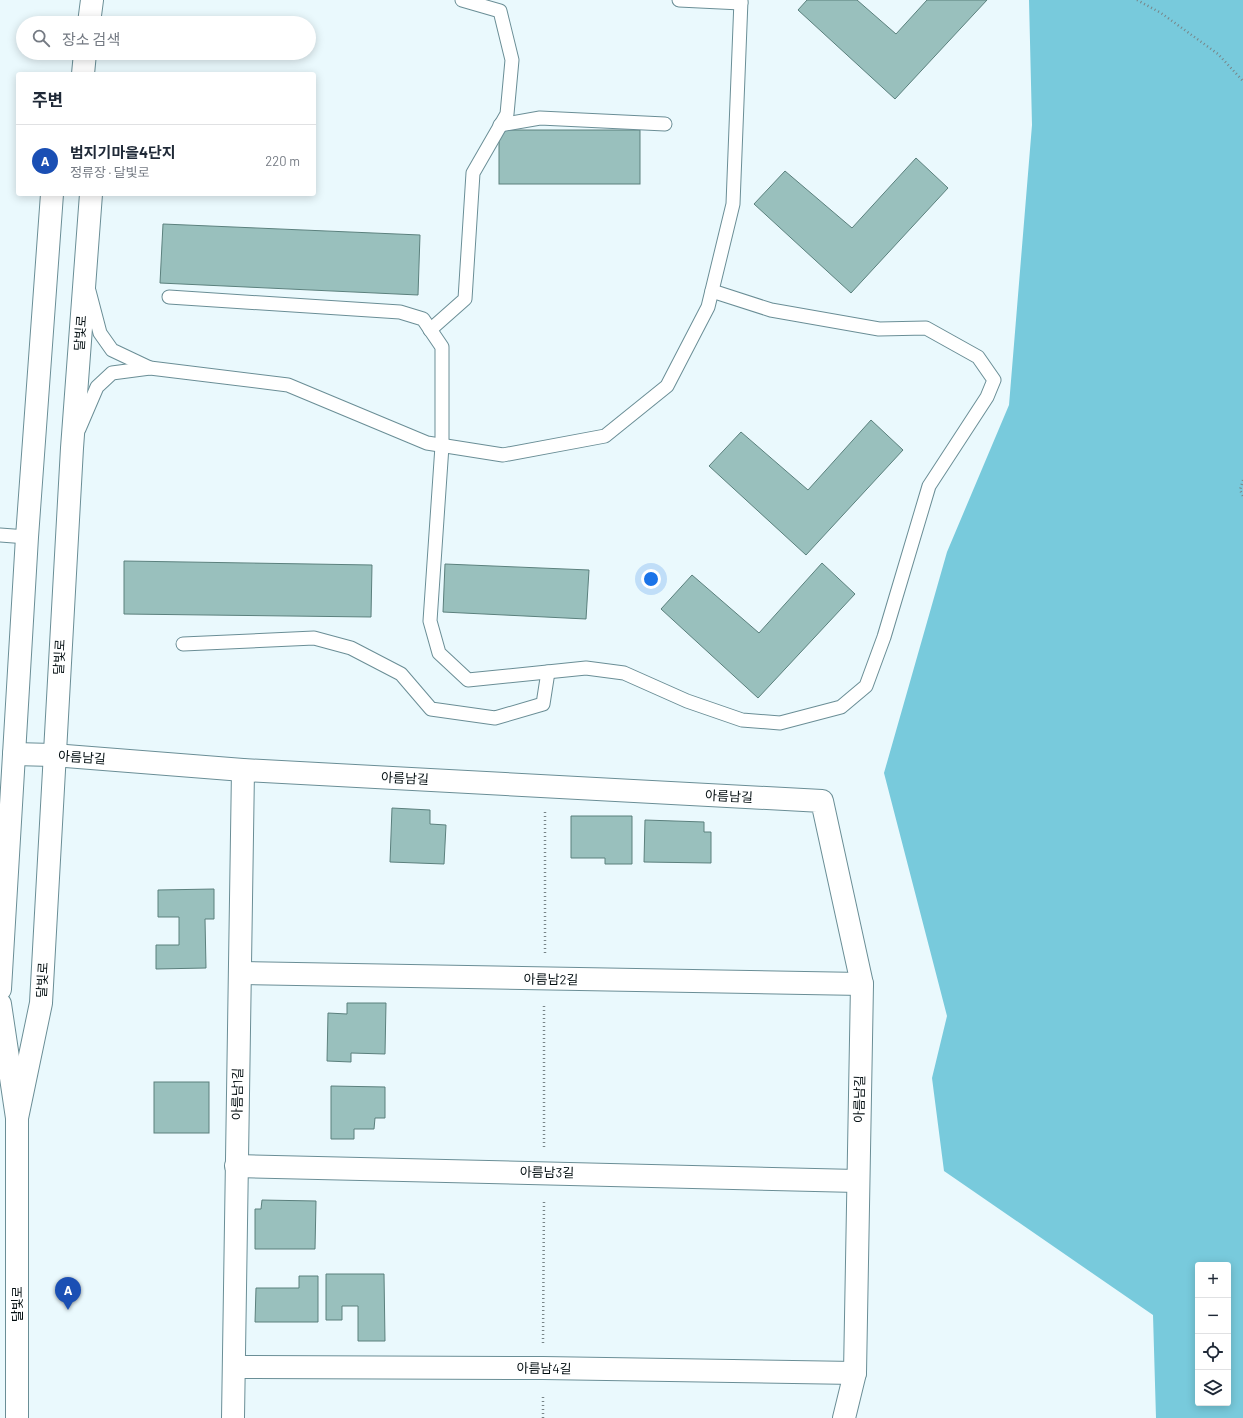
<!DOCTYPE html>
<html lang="ko">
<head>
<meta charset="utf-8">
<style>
  body { margin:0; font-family:Barlow,"Noto Sans KR",sans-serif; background:#f2f2f3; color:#1f2937 }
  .controls { position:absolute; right:12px; bottom:12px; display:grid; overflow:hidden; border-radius:4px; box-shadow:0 2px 10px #0003 }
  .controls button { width:36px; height:36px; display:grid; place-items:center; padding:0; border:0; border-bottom:1px solid #e0e1e3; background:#fff; color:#1f2937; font:20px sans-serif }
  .you { position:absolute; left:651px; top:579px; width:14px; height:14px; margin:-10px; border:3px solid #fff; border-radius:50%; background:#1a73e8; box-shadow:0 0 0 6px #1a73e833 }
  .badge { display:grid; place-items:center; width:26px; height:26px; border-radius:50%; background:#db2777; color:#fff; font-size:13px; font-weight:700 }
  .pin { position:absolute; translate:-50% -33px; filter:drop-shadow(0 1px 2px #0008) }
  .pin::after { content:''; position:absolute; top:21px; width:14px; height:12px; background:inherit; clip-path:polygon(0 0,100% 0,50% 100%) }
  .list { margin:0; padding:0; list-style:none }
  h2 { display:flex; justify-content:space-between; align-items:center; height:52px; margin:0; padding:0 16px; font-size:17px }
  h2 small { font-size:13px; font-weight:400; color:#747a83 }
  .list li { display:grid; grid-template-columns:26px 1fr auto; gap:12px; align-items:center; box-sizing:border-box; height:72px; padding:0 16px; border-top:1px solid #e0e1e3 }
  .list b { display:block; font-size:15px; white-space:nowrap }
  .list p { margin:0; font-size:13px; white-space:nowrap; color:#747a83 }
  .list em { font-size:13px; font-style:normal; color:#747a83 }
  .icon { flex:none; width:22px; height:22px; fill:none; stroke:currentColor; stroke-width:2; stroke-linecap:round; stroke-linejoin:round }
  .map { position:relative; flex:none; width:1243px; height:1418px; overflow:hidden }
  .search { position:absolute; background:#fff; box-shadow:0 2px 10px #0003; left:16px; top:16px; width:300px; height:44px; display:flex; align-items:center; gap:10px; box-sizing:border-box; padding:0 14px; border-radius:22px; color:#747a83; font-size:15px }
  .panel { position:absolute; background:#fff; box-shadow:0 2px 10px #0003; left:16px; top:72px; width:300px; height:124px; border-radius:4px }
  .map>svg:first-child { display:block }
  .forest { fill:#78cadc; fill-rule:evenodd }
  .building { fill:#99c0bd; stroke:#5b807d }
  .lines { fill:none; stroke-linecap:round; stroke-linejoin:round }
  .service-casing { stroke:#6a8e96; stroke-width:15 }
  .minor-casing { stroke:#6a8e96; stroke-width:24 }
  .tertiary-casing { stroke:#6a8e96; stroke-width:24 }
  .path { stroke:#788588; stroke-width:2.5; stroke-dasharray:1 3; stroke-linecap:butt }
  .service { stroke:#fff; stroke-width:13 }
  .minor { stroke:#fff; stroke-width:22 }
  .tertiary { stroke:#fff; stroke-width:22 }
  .labels { text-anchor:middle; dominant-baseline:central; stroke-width:3; stroke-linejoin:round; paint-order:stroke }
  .street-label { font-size:13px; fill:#030e11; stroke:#fff }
</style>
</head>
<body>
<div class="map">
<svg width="1243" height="1418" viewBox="0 0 1243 1418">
  <rect width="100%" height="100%" fill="#eaf9fd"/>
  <path class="forest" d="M1029,0H1243V1418H1156L1153,1315L944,1171L932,1078L947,1016L884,773L947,552L1009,405L1032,125ZM1198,1265H1228V1403H1198Z"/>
  <g class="building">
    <polygon points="807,0 857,0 896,34 927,0 987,0 895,99 798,10"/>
    <rect x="499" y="130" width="141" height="54"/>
    <polygon points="916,158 948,188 851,293 754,204 785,171 852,228"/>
    <polygon points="163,224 420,235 418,295 160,283"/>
    <polygon points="871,420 903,450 806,555 709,466 741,432 808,490"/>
    <polygon points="124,561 372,565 371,617 124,614"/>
    <polygon points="822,563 855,594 758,698 661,609 692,575 759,633"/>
    <polygon points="445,564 589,570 586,619 443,612"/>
    <polygon points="392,808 430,810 430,824 446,825 444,864 390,862"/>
    <polygon points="571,816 632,816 632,864 605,864 605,858 571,858"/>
    <polygon points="645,820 704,822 704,832 711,832 711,863 644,862"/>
    <polygon points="214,889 214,919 205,919 206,968 156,969 156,945 179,945 179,917 158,917 158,890"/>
    <polygon points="347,1003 386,1003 385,1054 351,1053 351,1062 327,1061 328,1013 347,1014"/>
    <rect x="154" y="1082" width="55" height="51"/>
    <polygon points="331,1086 385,1087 385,1118 375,1118 374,1129 354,1129 354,1139 331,1139"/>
    <polygon points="262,1200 316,1201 315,1249 255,1249 255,1209 261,1209"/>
    <polygon points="326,1274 384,1274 385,1341 358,1341 358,1306 342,1306 342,1320 326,1320"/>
    <polygon points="299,1276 318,1276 318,1322 255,1322 256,1288 299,1288"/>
  </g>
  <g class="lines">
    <defs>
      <g id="service">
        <polyline points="679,0 741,3"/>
        <polyline points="500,125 540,118 665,124"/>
        <polyline points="89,291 100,333 112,350 150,368"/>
        <polyline points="169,297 400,312 423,319 442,347 442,446 430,621 439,653 468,680 586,668 624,673 687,701 742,720 780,723 841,707 866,686 884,637 929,486 987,397 994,380 978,357 926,328 879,329 771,310 712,291"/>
        <polyline points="430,330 465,299 473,173 507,114 512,60 500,11 462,0"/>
        <polyline points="79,429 97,387 112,373 150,368 288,385 427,443 503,455 605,436 667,386 708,307 733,204 741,0"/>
        <polyline points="0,535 27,537"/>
        <polyline points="183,644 314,638 351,648 401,674 431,709 495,718 543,704 548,672"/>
      </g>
      <g id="minor">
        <polyline points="14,754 53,755 243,770 822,801 862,984 855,1373 844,1418"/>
        <polyline points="240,973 862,984"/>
        <polyline points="236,1166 857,1181"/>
        <polyline points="234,1367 543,1368 855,1373"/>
        <polyline points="233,1418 243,770"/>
      </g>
      <g id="tertiary">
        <polyline points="89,23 92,0"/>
        <polyline points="83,74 85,53"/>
        <polyline points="0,989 27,537 52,194"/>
        <polyline points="0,1004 17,1118 17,1418"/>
        <polyline points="17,1118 41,1003 72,448 91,194"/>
      </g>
    </defs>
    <use href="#service" class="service-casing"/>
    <use href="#minor" class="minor-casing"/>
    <use href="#tertiary" class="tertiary-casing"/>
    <g class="path">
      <polyline points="1137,0 1161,13 1218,54 1243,81"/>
      <polyline points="1243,480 1240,490 1243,496"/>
      <polyline points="545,953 545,812"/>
      <polyline points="544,1147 544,1004"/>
      <polyline points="543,1343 544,1200"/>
      <polyline points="543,1418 543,1394"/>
    </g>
    <use href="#service" class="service"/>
    <use href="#minor" class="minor"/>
    <use href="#tertiary" class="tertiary"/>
  </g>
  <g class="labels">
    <g class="street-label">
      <text transform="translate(80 333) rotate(-86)">달빛로</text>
      <text transform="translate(59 657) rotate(-87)">달빛로</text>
      <text transform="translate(82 757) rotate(4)">아름남길</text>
      <text transform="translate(405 778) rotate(3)">아름남길</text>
      <text transform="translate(729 796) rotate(3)">아름남길</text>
      <text transform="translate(551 979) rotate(1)">아름남2길</text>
      <text transform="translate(42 980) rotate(-87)">달빛로</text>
      <text transform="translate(237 1094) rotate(-89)">아름남1길</text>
      <text transform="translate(859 1099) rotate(-89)">아름남길</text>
      <text transform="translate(547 1172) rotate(1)">아름남3길</text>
      <text transform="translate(17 1304) rotate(-90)">달빛로</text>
      <text transform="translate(544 1368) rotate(1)">아름남4길</text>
    </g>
  </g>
</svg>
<div class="controls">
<button>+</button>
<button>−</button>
<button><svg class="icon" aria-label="locate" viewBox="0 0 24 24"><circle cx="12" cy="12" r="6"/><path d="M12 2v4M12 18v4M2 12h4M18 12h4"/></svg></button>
<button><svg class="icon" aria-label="layers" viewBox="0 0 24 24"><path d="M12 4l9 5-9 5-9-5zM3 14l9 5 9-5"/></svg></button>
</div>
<div class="you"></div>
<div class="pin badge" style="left:68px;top:1310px;background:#1a4fb4">A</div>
<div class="search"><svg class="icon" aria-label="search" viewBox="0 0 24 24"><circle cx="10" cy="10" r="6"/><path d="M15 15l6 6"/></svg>장소 검색</div>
<section class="panel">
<h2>주변<small></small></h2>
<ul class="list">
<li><span class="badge" style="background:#1a4fb4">A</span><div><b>범지기마을4단지</b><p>정류장 · 달빛로</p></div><em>220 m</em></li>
</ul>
</section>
</div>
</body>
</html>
